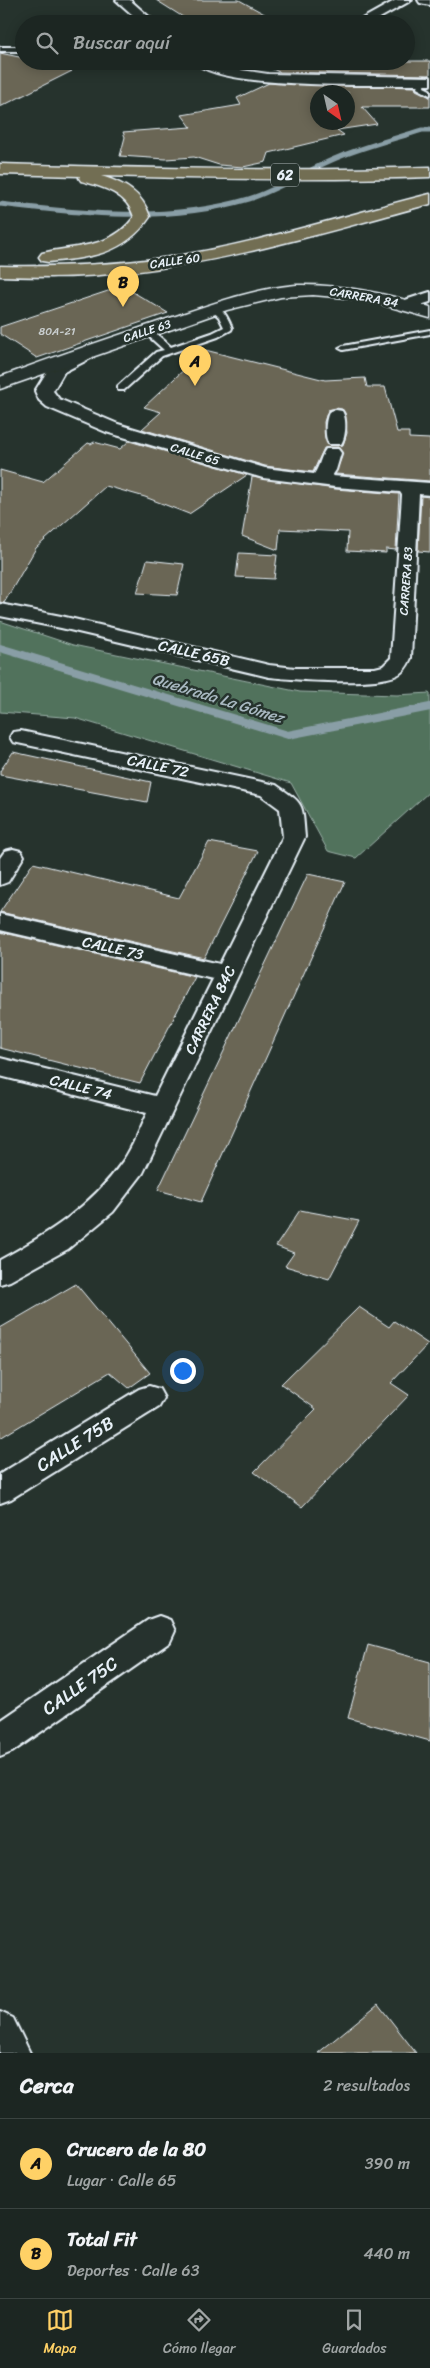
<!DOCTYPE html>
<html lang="es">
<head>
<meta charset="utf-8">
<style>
  body { margin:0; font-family:Sriracha,sans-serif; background:#252e2a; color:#f1f3f6 }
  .compass { position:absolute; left:310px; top:85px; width:45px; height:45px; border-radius:50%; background:#1c2622; box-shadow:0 2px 12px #0003; rotate:146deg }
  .you { position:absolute; left:182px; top:1370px; width:18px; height:18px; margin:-12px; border:4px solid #fff; border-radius:50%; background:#1a73e8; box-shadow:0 0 0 8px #1a73e833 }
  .badge { display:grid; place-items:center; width:32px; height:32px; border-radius:50%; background:#ffd166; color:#111; font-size:16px; font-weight:700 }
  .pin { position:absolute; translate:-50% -41px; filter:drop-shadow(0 1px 2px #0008) }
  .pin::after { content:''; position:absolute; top:26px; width:18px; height:15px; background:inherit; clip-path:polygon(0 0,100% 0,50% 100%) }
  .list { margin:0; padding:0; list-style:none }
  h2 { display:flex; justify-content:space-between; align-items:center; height:65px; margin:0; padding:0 20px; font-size:21px }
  h2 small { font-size:16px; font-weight:400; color:#a0a5a5 }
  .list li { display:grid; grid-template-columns:32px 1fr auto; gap:15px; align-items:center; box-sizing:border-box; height:90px; padding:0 20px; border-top:1px solid #3a4340 }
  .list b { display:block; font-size:19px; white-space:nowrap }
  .list p { margin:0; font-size:16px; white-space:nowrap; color:#a0a5a5 }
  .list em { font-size:16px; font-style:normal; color:#a0a5a5 }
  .icon { flex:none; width:28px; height:28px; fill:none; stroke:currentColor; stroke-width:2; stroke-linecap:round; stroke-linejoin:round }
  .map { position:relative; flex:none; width:430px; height:2053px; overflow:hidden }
  .search { position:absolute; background:#1c2622; box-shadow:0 2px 12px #0003; left:15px; right:15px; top:15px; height:55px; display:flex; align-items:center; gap:12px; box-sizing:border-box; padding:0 18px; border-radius:28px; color:#a0a5a5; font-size:19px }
  .sheet { height:245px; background:#1c2622 }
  nav { display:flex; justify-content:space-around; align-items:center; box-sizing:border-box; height:70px; border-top:1px solid #3a4340; background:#1c2622; font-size:14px; color:#a0a5a5 }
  nav a { display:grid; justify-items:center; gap:2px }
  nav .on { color:#ffd166 }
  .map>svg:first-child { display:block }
  .green { fill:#51725c; stroke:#9cb2aa }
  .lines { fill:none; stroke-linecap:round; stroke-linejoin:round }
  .stream-far1 { stroke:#899ea6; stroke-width:5 }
  .stream { stroke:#899ea6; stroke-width:8 }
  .building { fill:#6b6654; stroke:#e8f1f8; fill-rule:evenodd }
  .service-casing { stroke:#e8f1f8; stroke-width:4 }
  .minor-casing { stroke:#e8f1f8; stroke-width:4 }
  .secondary-casing { stroke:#e8f1f8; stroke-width:3 }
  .trunk-casing { stroke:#e8f1f8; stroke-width:3 }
  .service { fill:#26332d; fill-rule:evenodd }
  .minor { fill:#26332d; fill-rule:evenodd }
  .secondary { fill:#26332d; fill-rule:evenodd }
  .trunk { fill:#726e52; fill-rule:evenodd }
  .labels { text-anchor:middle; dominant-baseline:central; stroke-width:5; stroke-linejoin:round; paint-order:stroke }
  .far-number-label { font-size:11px; fill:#c9cecf }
  .far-street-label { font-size:12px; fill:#e8f1f8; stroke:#26332d }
  .shield { fill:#26332d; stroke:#aeb8bb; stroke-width:1 }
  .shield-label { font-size:14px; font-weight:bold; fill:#e8f1f8 }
  .street-label { font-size:15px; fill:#e8f1f8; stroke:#26332d }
  .water-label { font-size:16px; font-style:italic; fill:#a9b9c2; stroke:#26332d }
  .near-street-label { font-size:18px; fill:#e8f1f8; stroke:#26332d }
</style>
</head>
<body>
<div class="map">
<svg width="430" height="2053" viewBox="0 0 430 2053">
  <rect width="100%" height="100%" fill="#26332d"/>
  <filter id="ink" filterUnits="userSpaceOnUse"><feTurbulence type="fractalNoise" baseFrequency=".02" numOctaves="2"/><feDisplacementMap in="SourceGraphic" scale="10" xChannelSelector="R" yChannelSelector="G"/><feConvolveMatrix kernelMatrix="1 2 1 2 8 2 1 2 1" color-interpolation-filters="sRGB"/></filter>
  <g filter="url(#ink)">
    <polygon class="green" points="0,621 73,645 300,692 397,695 430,693 430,791 356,858 328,851 291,783 75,718 0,712"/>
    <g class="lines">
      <path class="stream-far1" d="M0,204C83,214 168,223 249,199C281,189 308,169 339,157C366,146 394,139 422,130H430"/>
      <polyline class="stream" points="0,648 288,735 430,707"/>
    </g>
    <g class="building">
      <polygon points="156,0 239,0 281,23 194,24"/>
      <polygon points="0,53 24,58 24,61 36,61 72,71 0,107"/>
      <polygon points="256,61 430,61 430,75 279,72"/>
      <path d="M269,83L415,87L416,90L430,97V107H362L377,124L337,130L344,135L269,153L266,162L243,167L219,165L194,157L166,159L120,156L125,137L123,132L191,127L182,115L241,105L237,98ZM318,92H348V122H318Z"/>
      <polygon points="123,286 168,313 37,358 0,334 0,327"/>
      <path d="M205,350L325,380L365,378L367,387H385L397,432H409V438L430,439V481L335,474L343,454L338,447L324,448L313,472L265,466L142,429L161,412L144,407ZM336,408L342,409L345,413L347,433L343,445L329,446L325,437L324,422L328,410Z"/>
      <polygon points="129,441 247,475 189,514 145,497 106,486 36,548 4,603 0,602 0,470 43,482 88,443 91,444 94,442 120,449"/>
      <polygon points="252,477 335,489 399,494 396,550 386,549 386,553 347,551 348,532 280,529 278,550 242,536"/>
      <polygon points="421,496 430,497 430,552 418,551"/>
      <polygon points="239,553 277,555 274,579 236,577"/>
      <polygon points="147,560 184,564 177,595 137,593"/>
      <polygon points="13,752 151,782 147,802 0,775 0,771"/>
      <polygon points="209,842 258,851 204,958 0,912 33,863 179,898"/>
      <polygon points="308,874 345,882 201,1202 158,1190"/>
      <polygon points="0,932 195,977 140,1083 0,1048"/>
      <polygon points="300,1210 359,1221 329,1279 285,1266 294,1253 276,1246"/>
      <polygon points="76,1284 150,1373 129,1388 110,1372 0,1438 0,1328"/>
      <polygon points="359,1307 389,1327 394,1321 428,1344 391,1383 409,1395 302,1507 254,1472 316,1409 281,1384"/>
      <polygon points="368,1645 430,1662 430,1741 348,1718"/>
      <polygon points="378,2004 416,2053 318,2053"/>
    </g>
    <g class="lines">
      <defs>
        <g id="service">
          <rect x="0" y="47" width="24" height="4"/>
          <polygon points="420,79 425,80 424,87 430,90 430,95 417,88"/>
          <path d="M211,307C223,306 228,318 232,328L231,330L218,337L162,356L124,390H118V386L156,352L164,350L145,333V329H151L171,347L212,333L224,327L219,317L210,309Z"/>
          <polygon points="430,330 430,334 343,350 339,348 343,346"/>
        </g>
        <g id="minor">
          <polygon points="116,0 130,0 157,24 143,24"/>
          <polygon points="396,0 412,0 369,24 353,24"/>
          <polygon points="418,0 430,0 430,5 420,3"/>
          <path d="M194,61H210L221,67L268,74L430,77V85C387,84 218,91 194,61Z"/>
          <polygon points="430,292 430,302 405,310 399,308 397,305 399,302"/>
          <path d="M87,348L93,349L95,353L93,357L64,372L53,391L59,399L118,424L265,468L314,474C320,466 320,457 326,449H338L341,453L336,470L332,476L430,483V495L419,494L411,658C408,665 404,672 397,675C374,686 296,680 269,677L61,628L0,616V604L61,616L269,665L295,668H375L383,666L391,658L402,495L400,492L335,487L263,478L106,432L47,407L39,400L35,391L51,365Z"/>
          <path d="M336,410L342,411C347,418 346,437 341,444H329C324,437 325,418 330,411Z"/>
          <path d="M21,731L276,785C305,805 302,802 305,837L143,1173L113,1212L68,1249L10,1281L0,1284V1260C49,1233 90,1208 123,1161C133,1147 139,1129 147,1113L0,1076V1058L155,1096L213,979L0,930V914L220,964L283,837L280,809L261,795L13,742L10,737L13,732Z"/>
          <polygon points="13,849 21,851 24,856 8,882 0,885 0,858 5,851"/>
          <polygon points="149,1386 159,1389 164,1398 159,1407 11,1499 0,1503 0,1474 139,1389"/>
          <polygon points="159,1616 170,1620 175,1631 170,1642 12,1752 0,1757 0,1721 148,1620"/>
          <polygon points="0,2012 13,2018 30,2053 0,2053"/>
        </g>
        <path id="secondary" d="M296,285C342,284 386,293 430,307V318L380,304L347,298L313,295L281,297L227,310L0,389V377C56,356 113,337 170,318C212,304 252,289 296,285Z"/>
        <g id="trunk">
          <path d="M0,164C143,168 287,172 430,167V177C320,181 211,179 101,176C124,183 143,193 150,217C125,254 90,258 48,262L42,261L39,257L42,253C76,245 111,249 134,217C127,193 103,187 81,181L79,178L80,176L0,174Z"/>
          <path d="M430,194V204C325,232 219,265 110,274C74,278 37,277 0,276V266C55,267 109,265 163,258C254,245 341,216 430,194Z"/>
        </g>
      </defs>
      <use href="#service" class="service-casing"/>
      <use href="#minor" class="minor-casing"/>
      <use href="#secondary" class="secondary-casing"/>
      <use href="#trunk" class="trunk-casing"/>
      <use href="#service" class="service"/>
      <use href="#minor" class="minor"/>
      <use href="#secondary" class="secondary"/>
      <use href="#trunk" class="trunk"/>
    </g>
  </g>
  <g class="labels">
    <g class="far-number-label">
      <text x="57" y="331">80A-21</text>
    </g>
    <g class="far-street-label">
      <text transform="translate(175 261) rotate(-8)">CALLE 60</text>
      <text transform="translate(364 297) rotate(10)">CARRERA 84</text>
      <text transform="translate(147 331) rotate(-18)">CALLE 63</text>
      <text transform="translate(195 454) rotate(17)">CALLE 65</text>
      <text transform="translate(406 581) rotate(-86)">CARRERA 83</text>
    </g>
    <rect class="shield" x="271" y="163.5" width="28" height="23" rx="4"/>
    <g class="shield-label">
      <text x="285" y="175">62</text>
    </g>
    <g class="street-label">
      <text transform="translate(194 653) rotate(13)">CALLE 65B</text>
      <text transform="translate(158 766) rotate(12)">CALLE 72</text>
      <text transform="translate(113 948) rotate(13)">CALLE 73</text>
      <text transform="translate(210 1010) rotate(-64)">CARRERA 84C</text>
      <text transform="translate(81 1087) rotate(14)">CALLE 74</text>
    </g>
    <g class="water-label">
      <text transform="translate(218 698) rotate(17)">Quebrada La Gómez</text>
    </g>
    <g class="near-street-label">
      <text transform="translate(75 1444) rotate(-32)">CALLE 75B</text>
      <text transform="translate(80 1686) rotate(-35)">CALLE 75C</text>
    </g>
  </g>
</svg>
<svg class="compass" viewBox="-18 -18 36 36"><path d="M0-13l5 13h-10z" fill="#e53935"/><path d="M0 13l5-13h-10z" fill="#a0a5a5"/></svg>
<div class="you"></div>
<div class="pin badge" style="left:195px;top:386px">A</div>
<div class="pin badge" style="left:123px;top:307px">B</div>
<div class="search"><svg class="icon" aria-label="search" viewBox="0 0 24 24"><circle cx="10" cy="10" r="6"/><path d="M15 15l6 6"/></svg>Buscar aquí</div>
</div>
<section class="sheet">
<h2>Cerca<small>2 resultados</small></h2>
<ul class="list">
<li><span class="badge">A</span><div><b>Crucero de la 80</b><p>Lugar · Calle 65</p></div><em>390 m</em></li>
<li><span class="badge">B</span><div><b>Total Fit</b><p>Deportes · Calle 63</p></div><em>440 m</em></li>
</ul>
</section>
<nav>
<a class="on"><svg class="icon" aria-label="map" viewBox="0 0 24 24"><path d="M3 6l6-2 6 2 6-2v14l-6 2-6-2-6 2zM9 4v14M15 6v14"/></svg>Mapa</a>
<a><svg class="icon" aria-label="directions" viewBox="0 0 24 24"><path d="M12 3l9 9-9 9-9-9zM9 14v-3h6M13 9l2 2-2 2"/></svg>Cómo llegar</a>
<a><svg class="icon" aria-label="saved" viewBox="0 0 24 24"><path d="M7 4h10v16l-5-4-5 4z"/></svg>Guardados</a>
</nav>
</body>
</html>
